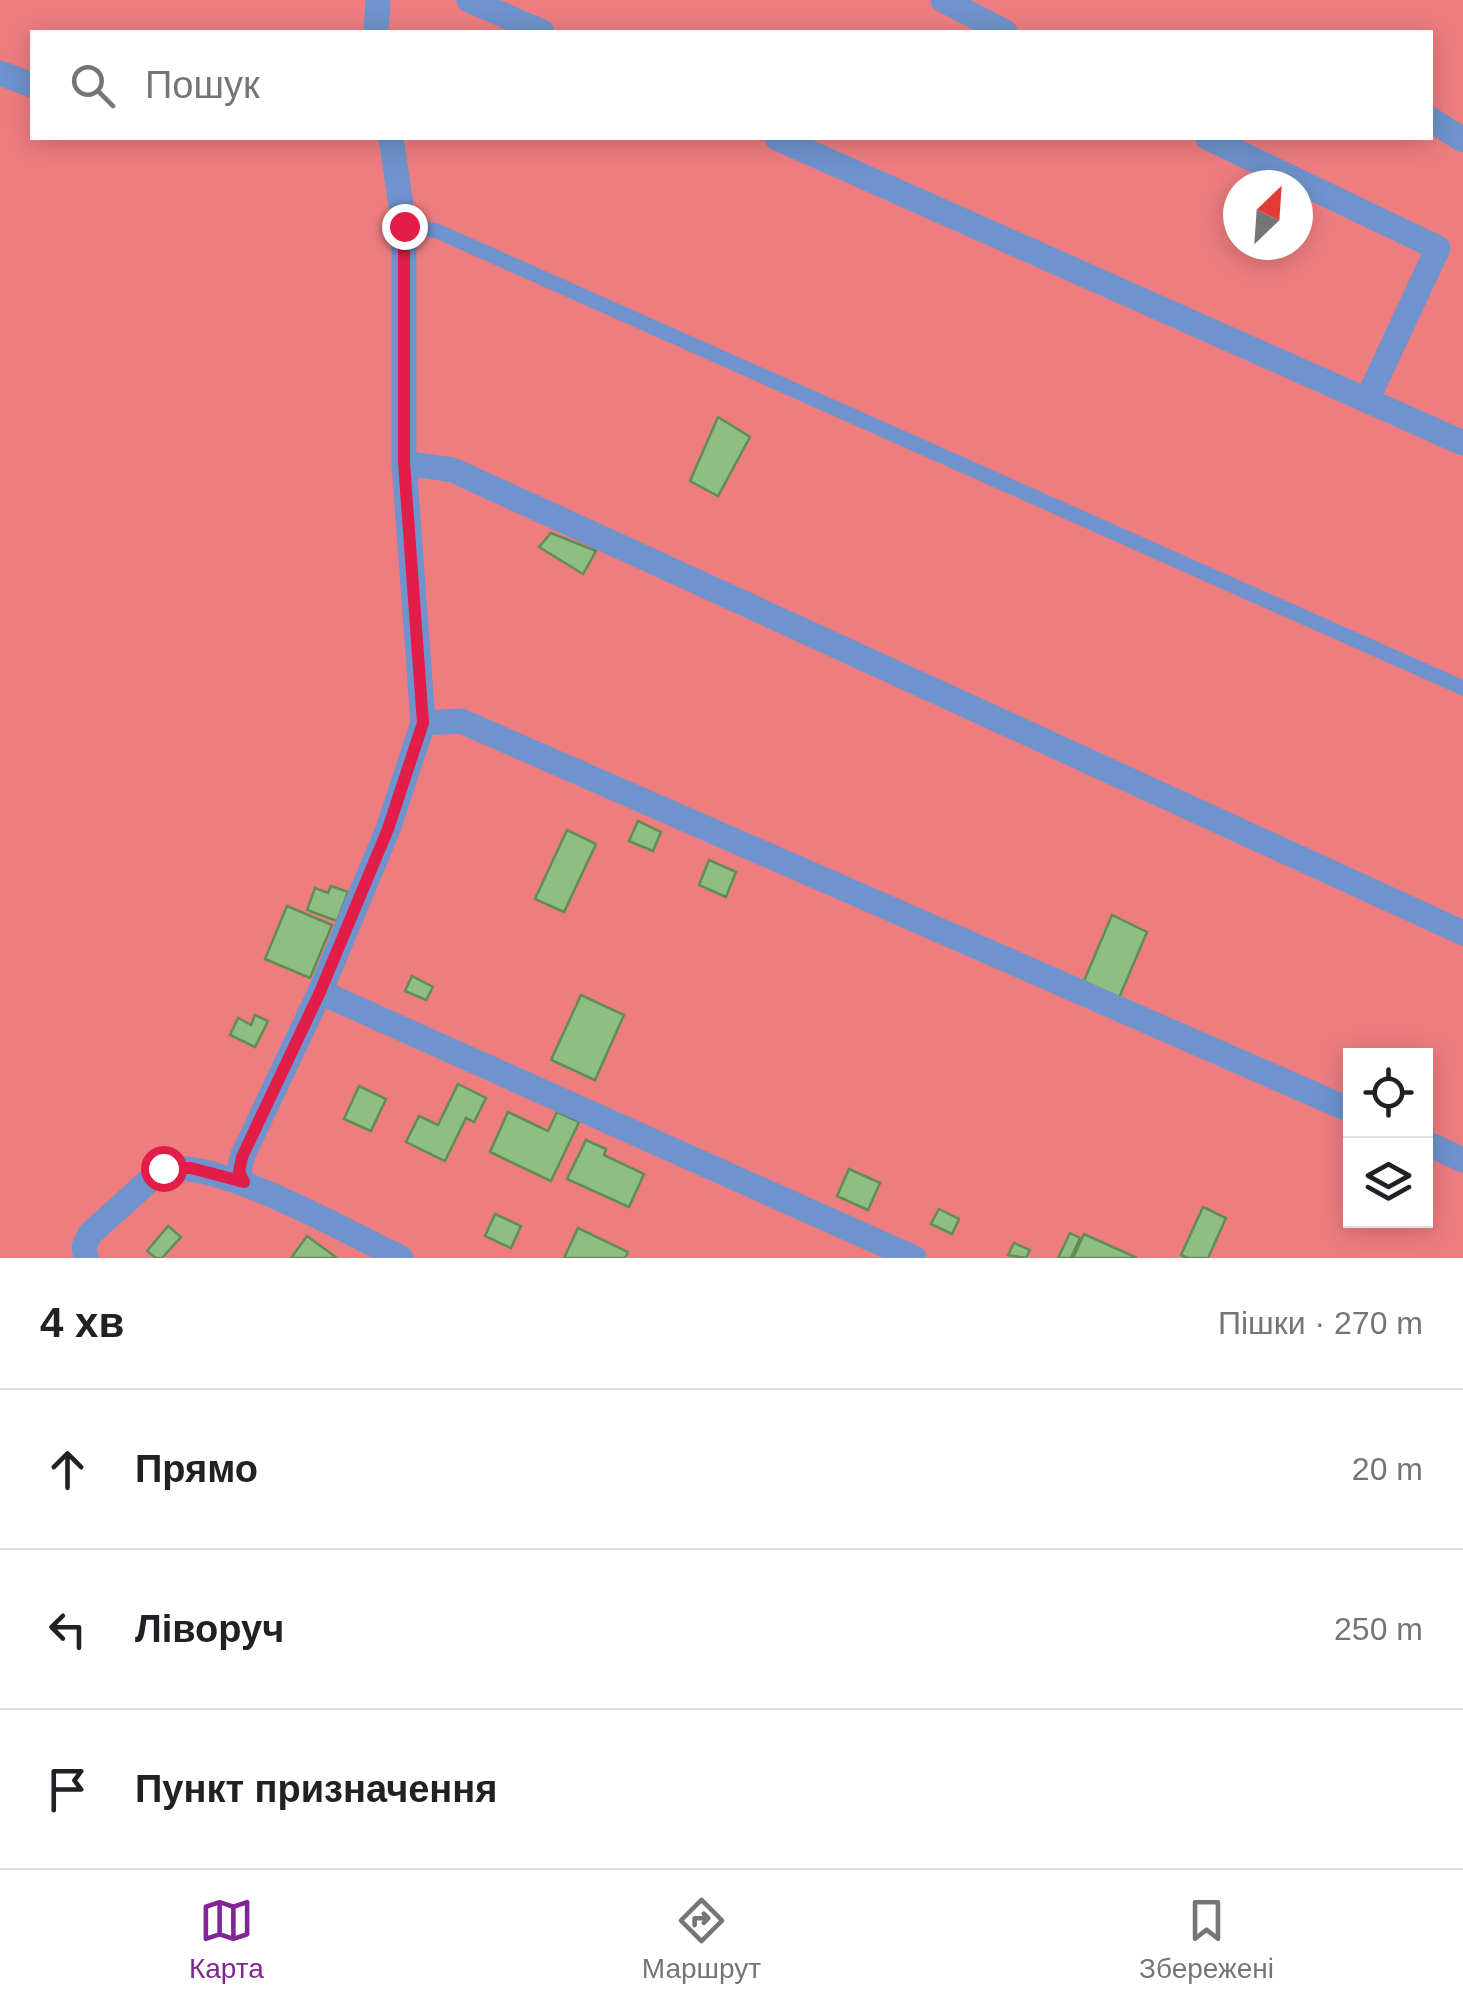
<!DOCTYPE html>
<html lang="uk">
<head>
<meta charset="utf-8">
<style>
  body { margin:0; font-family:Helvetica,sans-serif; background:#f2f2f2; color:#202124 }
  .controls { position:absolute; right:30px; bottom:30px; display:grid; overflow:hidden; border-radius:0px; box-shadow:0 5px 25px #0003 }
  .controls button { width:90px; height:90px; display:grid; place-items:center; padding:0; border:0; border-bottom:2px solid #e0e0e0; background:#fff; color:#202124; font:50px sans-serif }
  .compass { position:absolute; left:1223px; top:170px; width:90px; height:90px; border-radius:50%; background:#fff; box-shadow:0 5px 25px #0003; rotate:25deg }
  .stop { position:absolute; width:30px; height:30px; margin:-22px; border:8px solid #e11d48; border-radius:50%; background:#fff }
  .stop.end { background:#e11d48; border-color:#fff; box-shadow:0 2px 10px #0008 }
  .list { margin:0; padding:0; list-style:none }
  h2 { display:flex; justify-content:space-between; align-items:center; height:130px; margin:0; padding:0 40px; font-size:42px }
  h2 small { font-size:32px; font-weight:400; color:#757577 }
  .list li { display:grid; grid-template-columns:65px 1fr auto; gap:30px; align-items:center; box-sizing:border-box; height:160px; padding:0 40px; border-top:2px solid #e0e0e0 }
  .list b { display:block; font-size:38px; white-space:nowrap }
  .list em { font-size:32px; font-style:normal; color:#757577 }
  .icon { flex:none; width:55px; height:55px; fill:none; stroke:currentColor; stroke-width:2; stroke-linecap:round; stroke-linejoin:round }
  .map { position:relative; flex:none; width:1463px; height:1258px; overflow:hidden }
  .search { position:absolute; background:#fff; box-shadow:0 5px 25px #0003; left:30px; right:30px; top:30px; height:110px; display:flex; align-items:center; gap:25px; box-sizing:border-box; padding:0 35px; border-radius:0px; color:#757577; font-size:38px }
  .sheet { height:610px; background:#fff }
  nav { display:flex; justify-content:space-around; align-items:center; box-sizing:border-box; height:140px; border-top:2px solid #e0e0e0; background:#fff; font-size:28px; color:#757577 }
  nav a { display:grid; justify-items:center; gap:5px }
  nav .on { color:#802794 }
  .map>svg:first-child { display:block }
  .green { fill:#ee7d80; fill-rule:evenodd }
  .building { fill:#8fbe83; stroke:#5f8d54; stroke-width:2.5 }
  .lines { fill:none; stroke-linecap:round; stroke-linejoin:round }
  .service { stroke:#6e93cd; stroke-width:15 }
  .minor { stroke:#6e93cd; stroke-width:25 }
  .route { stroke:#e11d48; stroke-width:12 }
</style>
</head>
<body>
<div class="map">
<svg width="1463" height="1258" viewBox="0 0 1463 1258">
  <rect width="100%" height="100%" fill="#b5e6aa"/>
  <path class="green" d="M0,0H1463V1258H0ZM32,32H1430V138H32ZM1238,185H1298V245H1238ZM1350,1056H1426V1220H1350Z"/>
  <g class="building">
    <polygon points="718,417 750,437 718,496 690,481"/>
    <polygon points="551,533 596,551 583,574 539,547"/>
    <polygon points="638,821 661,832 653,851 629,841"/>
    <polygon points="567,830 596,844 564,912 535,899"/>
    <polygon points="709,860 736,872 726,897 699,885"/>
    <polygon points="331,886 348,892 337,921 307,910 315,888 328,893"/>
    <polygon points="287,906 332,925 310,978 265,959"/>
    <polygon points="1112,915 1147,932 1119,998 1084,981"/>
    <polygon points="412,976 433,987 426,1000 405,991"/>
    <polygon points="581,995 624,1015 595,1080 551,1060"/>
    <polygon points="255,1015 268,1021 255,1047 230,1035 238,1018 251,1025"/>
    <polygon points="458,1084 486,1098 474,1122 466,1118 445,1161 406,1142 419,1116 438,1125"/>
    <polygon points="359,1086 386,1099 371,1131 344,1119"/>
    <polygon points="508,1112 548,1131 557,1112 579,1122 551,1181 490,1152"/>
    <polygon points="586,1140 606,1149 604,1155 644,1174 629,1207 567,1179"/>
    <polygon points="849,1169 880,1183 868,1210 837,1196"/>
    <polygon points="1203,1207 1226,1218 1208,1258 1188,1258 1181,1255"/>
    <polygon points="939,1209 959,1219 952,1234 931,1224"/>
    <polygon points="495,1214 521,1226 511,1248 485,1236"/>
    <polygon points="168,1226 181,1237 162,1258 156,1258 147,1251"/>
    <polygon points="578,1228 628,1252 625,1258 564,1258"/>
    <polygon points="1070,1233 1080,1238 1071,1258 1058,1258"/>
    <polygon points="1084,1234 1137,1258 1073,1258"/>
    <polygon points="307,1236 337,1258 291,1258"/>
    <polygon points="1014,1243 1030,1250 1026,1258 1008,1255"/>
  </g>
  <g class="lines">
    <polyline class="service" points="404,225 437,231 1463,688"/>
    <g class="minor">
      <polyline points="469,0 542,32"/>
      <polyline points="943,0 1005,32"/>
      <polyline points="376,32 378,0"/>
      <polyline points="0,73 32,85"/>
      <polyline points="1430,119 1463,140"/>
      <polyline points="777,138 1463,443"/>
      <polyline points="1208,138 1438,248 1367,400"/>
      <polyline points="404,463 453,470 1463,933"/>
      <polyline points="423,723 461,721 1350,1110"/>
      <polyline points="320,992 914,1258"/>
      <polyline points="1426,1143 1463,1160"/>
      <polyline points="243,1183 239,1172 242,1157 320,992 388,829 423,723 404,463 404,225 391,138"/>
      <path d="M86,1258L84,1247L90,1234L163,1168C226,1162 342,1230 401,1258"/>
    </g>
  </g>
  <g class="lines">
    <polyline class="route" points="163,1168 191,1168 244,1182 239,1172 242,1157 320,992 388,829 423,723 404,463 404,226"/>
  </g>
</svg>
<div class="controls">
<button><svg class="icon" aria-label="locate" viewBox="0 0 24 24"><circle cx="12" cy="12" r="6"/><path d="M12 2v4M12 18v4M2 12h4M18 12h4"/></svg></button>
<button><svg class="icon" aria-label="layers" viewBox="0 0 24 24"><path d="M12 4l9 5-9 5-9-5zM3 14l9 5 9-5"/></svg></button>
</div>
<svg class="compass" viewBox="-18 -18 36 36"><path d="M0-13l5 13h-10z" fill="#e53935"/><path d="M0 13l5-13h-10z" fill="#757577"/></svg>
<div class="stop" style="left:163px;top:1168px"></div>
<div class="stop end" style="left:404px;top:226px"></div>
<div class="search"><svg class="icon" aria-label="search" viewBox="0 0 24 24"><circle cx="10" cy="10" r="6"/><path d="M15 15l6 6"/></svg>Пошук</div>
</div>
<section class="sheet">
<h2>4 хв<small>Пішки · 270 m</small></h2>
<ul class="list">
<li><svg class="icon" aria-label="ahead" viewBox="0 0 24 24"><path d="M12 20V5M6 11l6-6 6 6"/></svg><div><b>Прямо</b></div><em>20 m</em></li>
<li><svg class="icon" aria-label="left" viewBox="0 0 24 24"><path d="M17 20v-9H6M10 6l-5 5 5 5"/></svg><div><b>Ліворуч</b></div><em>250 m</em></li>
<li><svg class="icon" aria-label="arrive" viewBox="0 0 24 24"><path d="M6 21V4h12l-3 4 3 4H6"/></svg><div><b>Пункт призначення</b></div></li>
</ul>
</section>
<nav>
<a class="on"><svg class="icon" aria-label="map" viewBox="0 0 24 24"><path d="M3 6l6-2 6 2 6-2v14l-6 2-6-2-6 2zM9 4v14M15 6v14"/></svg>Карта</a>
<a><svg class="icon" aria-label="directions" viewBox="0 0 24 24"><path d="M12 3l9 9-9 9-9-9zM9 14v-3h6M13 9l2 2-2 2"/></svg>Маршрут</a>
<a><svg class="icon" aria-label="saved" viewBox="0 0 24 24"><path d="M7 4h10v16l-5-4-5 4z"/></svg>Збережені</a>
</nav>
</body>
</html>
